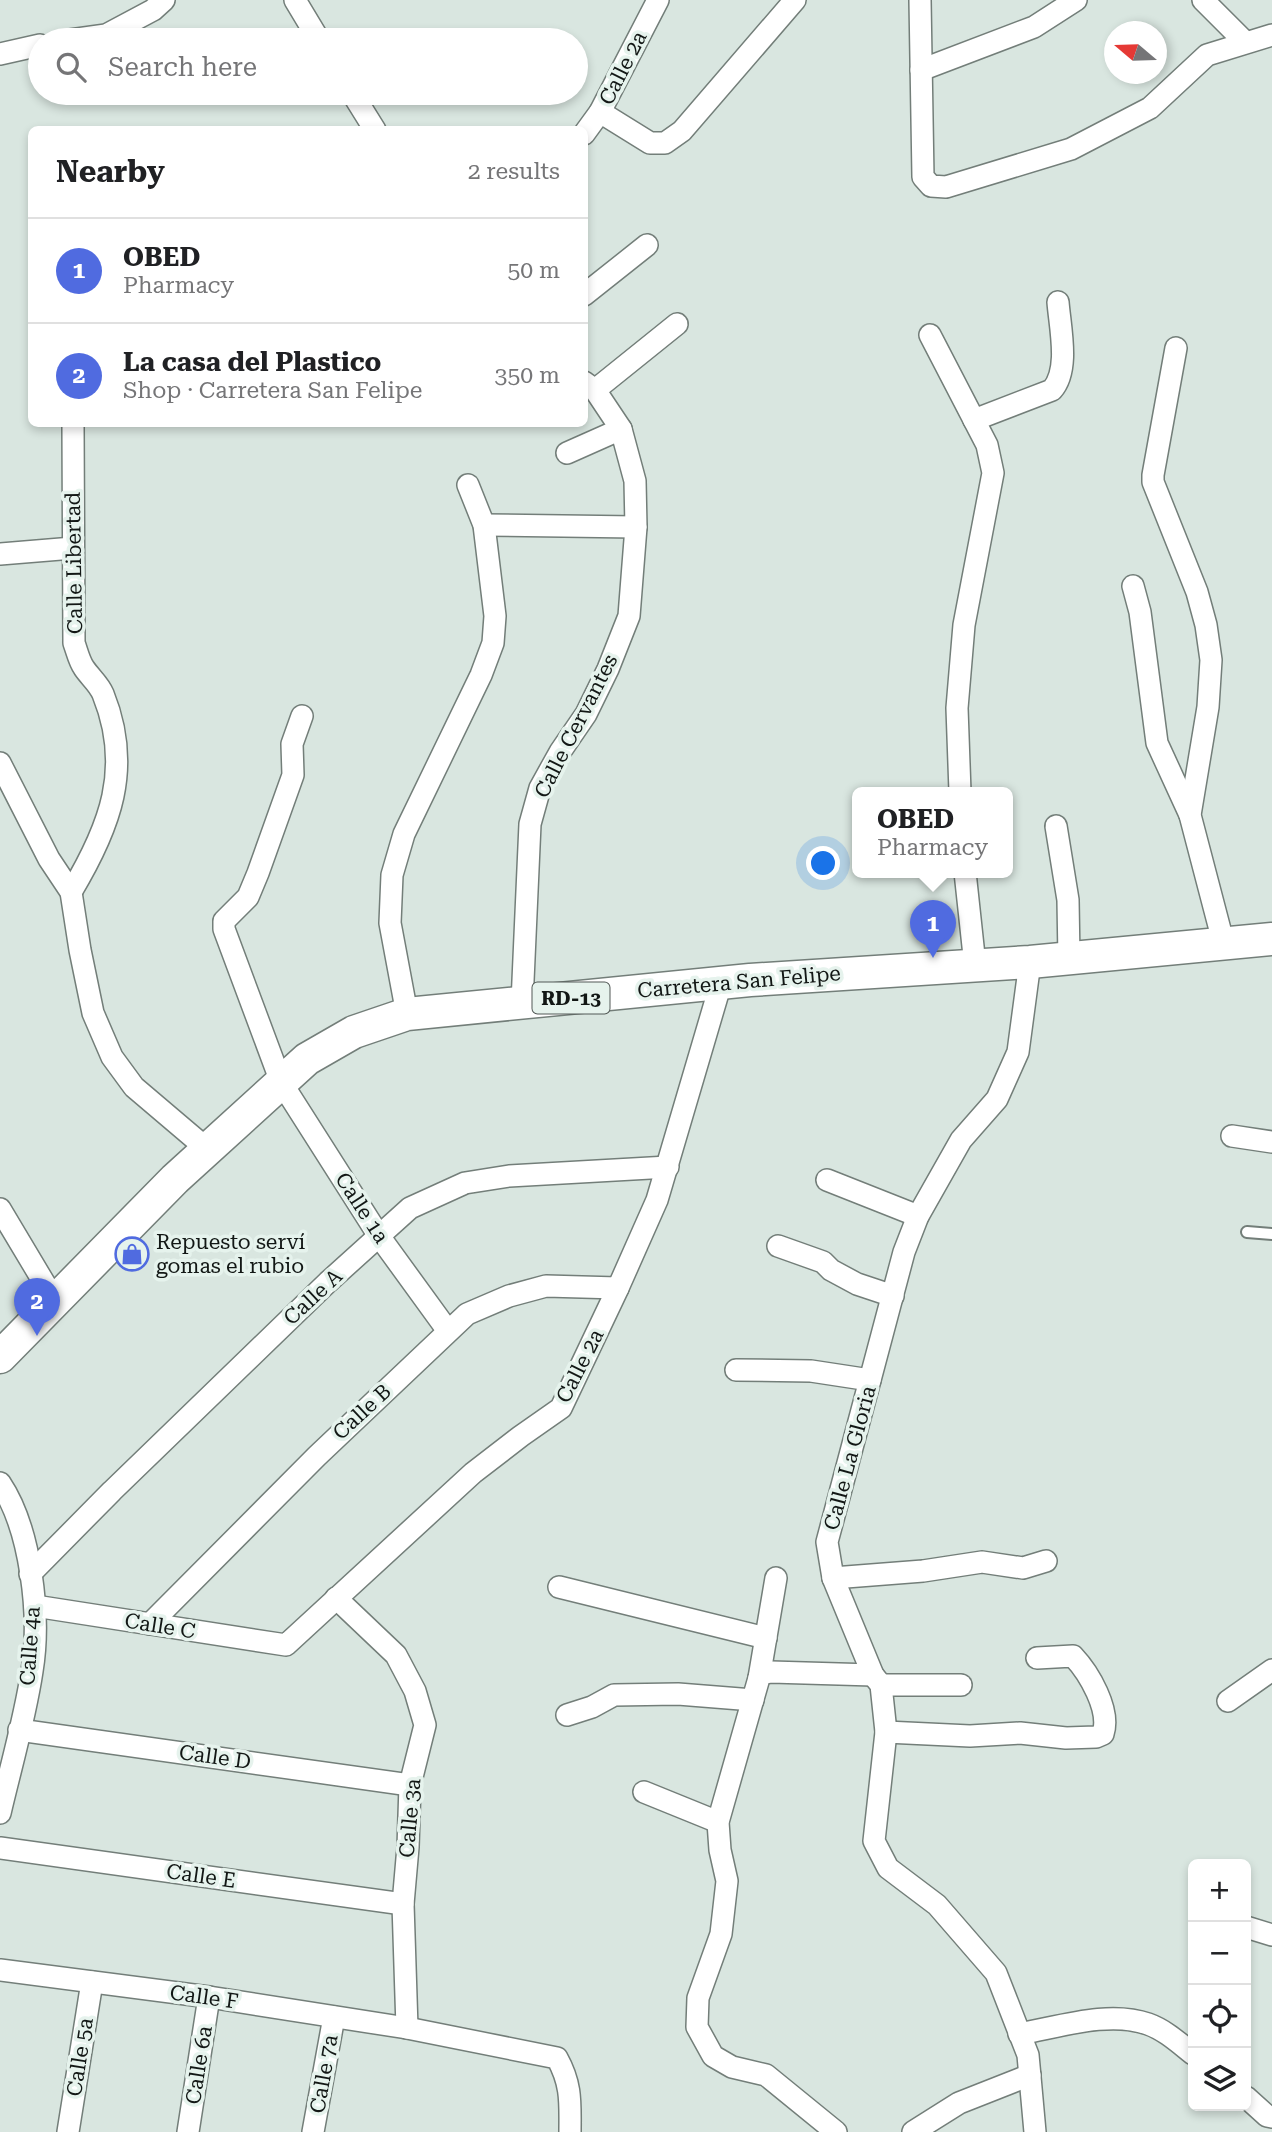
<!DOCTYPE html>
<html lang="en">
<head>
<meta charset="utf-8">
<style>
  body { margin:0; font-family:"Roboto Serif",serif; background:#f6f6f6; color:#202124 }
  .controls { position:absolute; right:21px; bottom:21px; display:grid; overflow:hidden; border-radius:10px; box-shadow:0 4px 10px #0003 }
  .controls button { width:63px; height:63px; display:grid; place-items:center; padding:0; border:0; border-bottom:2px solid #e0e0e0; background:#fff; color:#202124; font:35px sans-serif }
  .compass { position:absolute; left:1104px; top:21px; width:63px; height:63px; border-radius:50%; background:#fff; box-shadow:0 4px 10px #0003; rotate:289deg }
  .you { position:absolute; left:824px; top:864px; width:24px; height:24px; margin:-18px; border:5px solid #fff; border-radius:50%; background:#1a73e8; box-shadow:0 0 0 10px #1a73e833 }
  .badge { display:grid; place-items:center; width:46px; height:46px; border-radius:50%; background:#506be0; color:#fff; font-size:23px; font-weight:700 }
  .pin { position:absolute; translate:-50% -58px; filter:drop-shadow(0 2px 4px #0008) }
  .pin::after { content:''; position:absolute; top:37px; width:24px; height:21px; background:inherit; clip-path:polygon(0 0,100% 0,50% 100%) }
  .popup { position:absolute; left:852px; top:787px; width:161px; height:91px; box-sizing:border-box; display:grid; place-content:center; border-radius:10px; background:#fff; filter:drop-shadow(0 2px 5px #0005); font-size:23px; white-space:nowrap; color:#757577 }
  .popup b { font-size:26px; color:#202124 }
  .popup::after { content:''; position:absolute; left:50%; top:100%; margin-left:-14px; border:14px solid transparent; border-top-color:#fff }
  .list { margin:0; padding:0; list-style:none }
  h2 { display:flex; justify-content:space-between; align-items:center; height:91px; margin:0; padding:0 28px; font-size:30px }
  h2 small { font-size:23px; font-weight:400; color:#757577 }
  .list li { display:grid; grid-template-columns:46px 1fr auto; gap:21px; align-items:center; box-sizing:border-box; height:105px; padding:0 28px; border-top:2px solid #e0e0e0 }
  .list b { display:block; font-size:26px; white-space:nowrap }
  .list p { margin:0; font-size:23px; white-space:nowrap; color:#757577 }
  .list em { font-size:23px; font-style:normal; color:#757577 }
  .icon { flex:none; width:38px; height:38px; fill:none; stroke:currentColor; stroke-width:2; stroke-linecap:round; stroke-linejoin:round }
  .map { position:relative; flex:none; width:1272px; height:2132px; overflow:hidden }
  .search { position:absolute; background:#fff; box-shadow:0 4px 10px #0003; left:28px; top:28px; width:560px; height:77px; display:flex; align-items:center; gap:18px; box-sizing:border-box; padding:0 24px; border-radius:38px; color:#757577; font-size:26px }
  .panel { position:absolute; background:#fff; box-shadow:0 4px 10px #0003; left:28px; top:126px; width:560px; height:301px; border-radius:10px }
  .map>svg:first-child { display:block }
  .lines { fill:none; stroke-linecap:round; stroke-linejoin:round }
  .lane-casing { stroke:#737e79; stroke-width:14 }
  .street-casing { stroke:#737e79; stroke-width:24 }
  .primary-casing { stroke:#737e79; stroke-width:35 }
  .lane { stroke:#fff; stroke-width:10 }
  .street { stroke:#fff; stroke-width:21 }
  .primary { stroke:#fff; stroke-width:32 }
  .labels { text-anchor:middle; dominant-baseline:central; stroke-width:7; stroke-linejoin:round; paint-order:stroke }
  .shield { fill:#e6f3ed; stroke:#525956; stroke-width:2 }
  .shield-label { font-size:19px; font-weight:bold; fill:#121715 }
  .street-label { font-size:21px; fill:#121715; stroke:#e6f3ed }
  .poi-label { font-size:21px; fill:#121715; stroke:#e6f3ed; text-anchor:start }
</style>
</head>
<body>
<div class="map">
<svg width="1272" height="2132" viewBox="0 0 1272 2132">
  <rect width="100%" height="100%" fill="#d9e6e0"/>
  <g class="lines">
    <defs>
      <polyline id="lane" points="1247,1232 1272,1234"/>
      <g id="street">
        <polyline points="295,0 319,40"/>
        <polyline points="920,0 923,177 931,186 946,187 1071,149 1150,108 1207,55 1272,35"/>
        <polyline points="1203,0 1245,42"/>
        <polyline points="70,40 106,35 153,10 164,0"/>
        <polyline points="0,54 40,45"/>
        <polyline points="921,70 1034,27 1076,0"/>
        <polyline points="352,93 375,130"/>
        <polyline points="600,112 650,143 665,143 682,131 795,0"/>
        <polyline points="584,134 600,112 658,0"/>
        <polyline points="584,295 647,245"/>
        <polyline points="930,335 987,445 993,473 964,625 957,708 960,792"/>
        <polyline points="1176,348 1153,475 1153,482 1197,592 1206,625 1211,660 1208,707 1190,815 1224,945"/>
        <polyline points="595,390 677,324"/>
        <path d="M974,420L1052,390C1070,370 1060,328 1058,302"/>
        <polyline points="567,453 621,429"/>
        <polyline points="484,525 636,527"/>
        <polyline points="0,554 73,548"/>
        <polyline points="1133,586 1140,612 1157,743 1190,815"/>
        <polyline points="302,716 292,744 293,775 258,873 248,897 224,921 224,929 281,1082 379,1236 448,1331"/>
        <polyline points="0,763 49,859 71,892 80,950 93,1013 112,1057 134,1087 207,1149"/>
        <polyline points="1056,826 1068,900 1069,959"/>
        <polyline points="965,872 975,965"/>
        <path d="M71,892C110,827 133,768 103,694C99,684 90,677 84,668C79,661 77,651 74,643L73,424"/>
        <polyline points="1030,962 1018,1052 997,1099 961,1140 918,1216 904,1252 827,1542 833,1578 873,1675 881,1685 886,1732 874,1841 888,1868 937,1905 996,1973 1028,2055 1035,2132"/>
        <polyline points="522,1003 530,824 540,788 560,752 586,714 608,669 629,616 636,527 635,481 621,429 595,390 584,382"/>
        <polyline points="407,1014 390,923 392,875 404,834 481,675 493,643 495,616 484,525 468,485"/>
        <polyline points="1232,1136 1272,1142"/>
        <polyline points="827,1180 918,1216"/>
        <polyline points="0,1209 55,1301"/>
        <polyline points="778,1246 823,1262 831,1270 857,1284 893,1296"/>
        <polyline points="736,1370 811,1371 870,1380"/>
        <path d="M0,1483C31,1529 41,1616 32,1671C25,1718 11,1766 0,1813"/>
        <polyline points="30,1574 112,1491 328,1282 410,1208 465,1183 509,1176 668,1167"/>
        <polyline points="833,1578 923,1571 982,1562 1023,1568 1046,1561"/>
        <polyline points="559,1587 766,1638"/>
        <polyline points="336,1598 396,1655 415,1691 425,1725 410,1785 408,1847 403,1904 407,2028"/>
        <polyline points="35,1606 286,1645 473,1473 521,1436 561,1408 618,1288 657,1200 721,983"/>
        <polyline points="150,1624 317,1456 467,1314 509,1296 546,1286 618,1288"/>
        <polyline points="759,1678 776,1578"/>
        <polyline points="881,1685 961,1685"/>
        <polyline points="1228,1701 1272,1670"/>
        <polyline points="567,1715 592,1707 614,1695 678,1694 753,1700"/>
        <polyline points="19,1730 410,1785"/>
        <path d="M886,1732L970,1736L1020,1733L1066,1738L1096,1737L1103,1734C1111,1710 1089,1673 1073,1656L1037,1658"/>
        <polyline points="644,1792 718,1822"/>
        <polyline points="0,1848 403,1904"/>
        <polyline points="1246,1927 1272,1935"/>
        <path d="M0,1970L209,1997L407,2028L557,2058C572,2085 570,2103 570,2132"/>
        <path d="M1019,2034C1059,2027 1109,2010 1148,2024C1165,2030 1179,2043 1193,2054"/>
        <polyline points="1246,2097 1267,2116 1272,2117"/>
        <polyline points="68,2132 92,1982"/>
        <polyline points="188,2132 209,1997"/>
        <polyline points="313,2132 334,2017"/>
        <polyline points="836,2132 766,2075 732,2067 713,2056 697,2027 698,1998 721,1934 727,1881 720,1850 718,1822 759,1678 764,1673 771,1672 873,1675"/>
        <polyline points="913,2132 959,2103 1030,2075"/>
      </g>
      <polyline id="primary" points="0,1357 175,1179 307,1059 354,1032 407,1014 750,980 1030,962 1272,939"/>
    </defs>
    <use href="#lane" class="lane-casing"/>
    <use href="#street" class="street-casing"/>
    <use href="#primary" class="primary-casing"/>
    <use href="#lane" class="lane"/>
    <use href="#street" class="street"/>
    <use href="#primary" class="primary"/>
  </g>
  <defs>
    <symbol id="shop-ring" viewBox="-11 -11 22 22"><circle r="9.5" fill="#e6f3ed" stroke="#506be0" stroke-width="1.5"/><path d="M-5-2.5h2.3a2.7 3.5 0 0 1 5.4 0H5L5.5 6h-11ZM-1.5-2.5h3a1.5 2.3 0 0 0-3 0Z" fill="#506be0"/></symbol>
  </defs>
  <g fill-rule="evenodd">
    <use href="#shop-ring" x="113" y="1235" width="38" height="38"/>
  </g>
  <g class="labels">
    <rect class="shield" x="532.5" y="982.5" width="77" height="31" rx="5"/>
    <g class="shield-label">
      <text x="571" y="998">RD-13</text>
    </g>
    <g class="street-label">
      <text transform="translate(623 68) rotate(-63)">Calle 2a</text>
      <text transform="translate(74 563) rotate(-91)">Calle Libertad</text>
      <text transform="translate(576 726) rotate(-63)">Calle Cervantes</text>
      <text transform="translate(739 982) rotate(-5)">Carretera San Felipe</text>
      <text transform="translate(362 1208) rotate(57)">Calle 1a</text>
      <text transform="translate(313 1297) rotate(-43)">Calle A</text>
      <text transform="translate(580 1366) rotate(-63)">Calle 2a</text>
      <text transform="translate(362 1412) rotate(-43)">Calle B</text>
      <text transform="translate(850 1458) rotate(-75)">Calle La Gloria</text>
      <text transform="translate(160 1626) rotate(9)">Calle C</text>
      <text transform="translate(30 1646) rotate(-86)">Calle 4a</text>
      <text transform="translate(215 1757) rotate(8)">Calle D</text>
      <text transform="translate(410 1818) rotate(-85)">Calle 3a</text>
      <text transform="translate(201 1876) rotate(8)">Calle E</text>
      <text transform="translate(204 1997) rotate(8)">Calle F</text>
      <text transform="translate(80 2057) rotate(-81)">Calle 5a</text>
      <text transform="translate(199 2065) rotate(-81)">Calle 6a</text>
      <text transform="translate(324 2074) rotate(-80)">Calle 7a</text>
    </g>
    <g class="poi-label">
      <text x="156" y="1242">Repuesto serví<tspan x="156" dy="24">gomas el rubio</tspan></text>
    </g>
  </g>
</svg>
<div class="controls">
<button>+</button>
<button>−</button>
<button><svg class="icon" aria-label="locate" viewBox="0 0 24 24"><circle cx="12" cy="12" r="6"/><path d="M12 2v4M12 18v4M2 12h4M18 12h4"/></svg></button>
<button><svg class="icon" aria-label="layers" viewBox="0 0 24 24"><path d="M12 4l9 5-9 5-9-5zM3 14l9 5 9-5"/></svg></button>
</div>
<svg class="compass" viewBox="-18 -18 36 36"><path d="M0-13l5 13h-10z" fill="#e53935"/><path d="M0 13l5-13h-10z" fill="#757577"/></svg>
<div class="you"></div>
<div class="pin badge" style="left:933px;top:958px">1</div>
<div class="popup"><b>OBED</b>Pharmacy</div>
<div class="pin badge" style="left:37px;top:1336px">2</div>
<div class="search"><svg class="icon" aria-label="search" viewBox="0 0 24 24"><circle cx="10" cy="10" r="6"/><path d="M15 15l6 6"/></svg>Search here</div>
<section class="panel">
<h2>Nearby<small>2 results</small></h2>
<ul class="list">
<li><span class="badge">1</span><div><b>OBED</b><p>Pharmacy</p></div><em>50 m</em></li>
<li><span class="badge">2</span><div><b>La casa del Plastico</b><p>Shop · Carretera San Felipe</p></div><em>350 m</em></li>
</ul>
</section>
</div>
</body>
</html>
